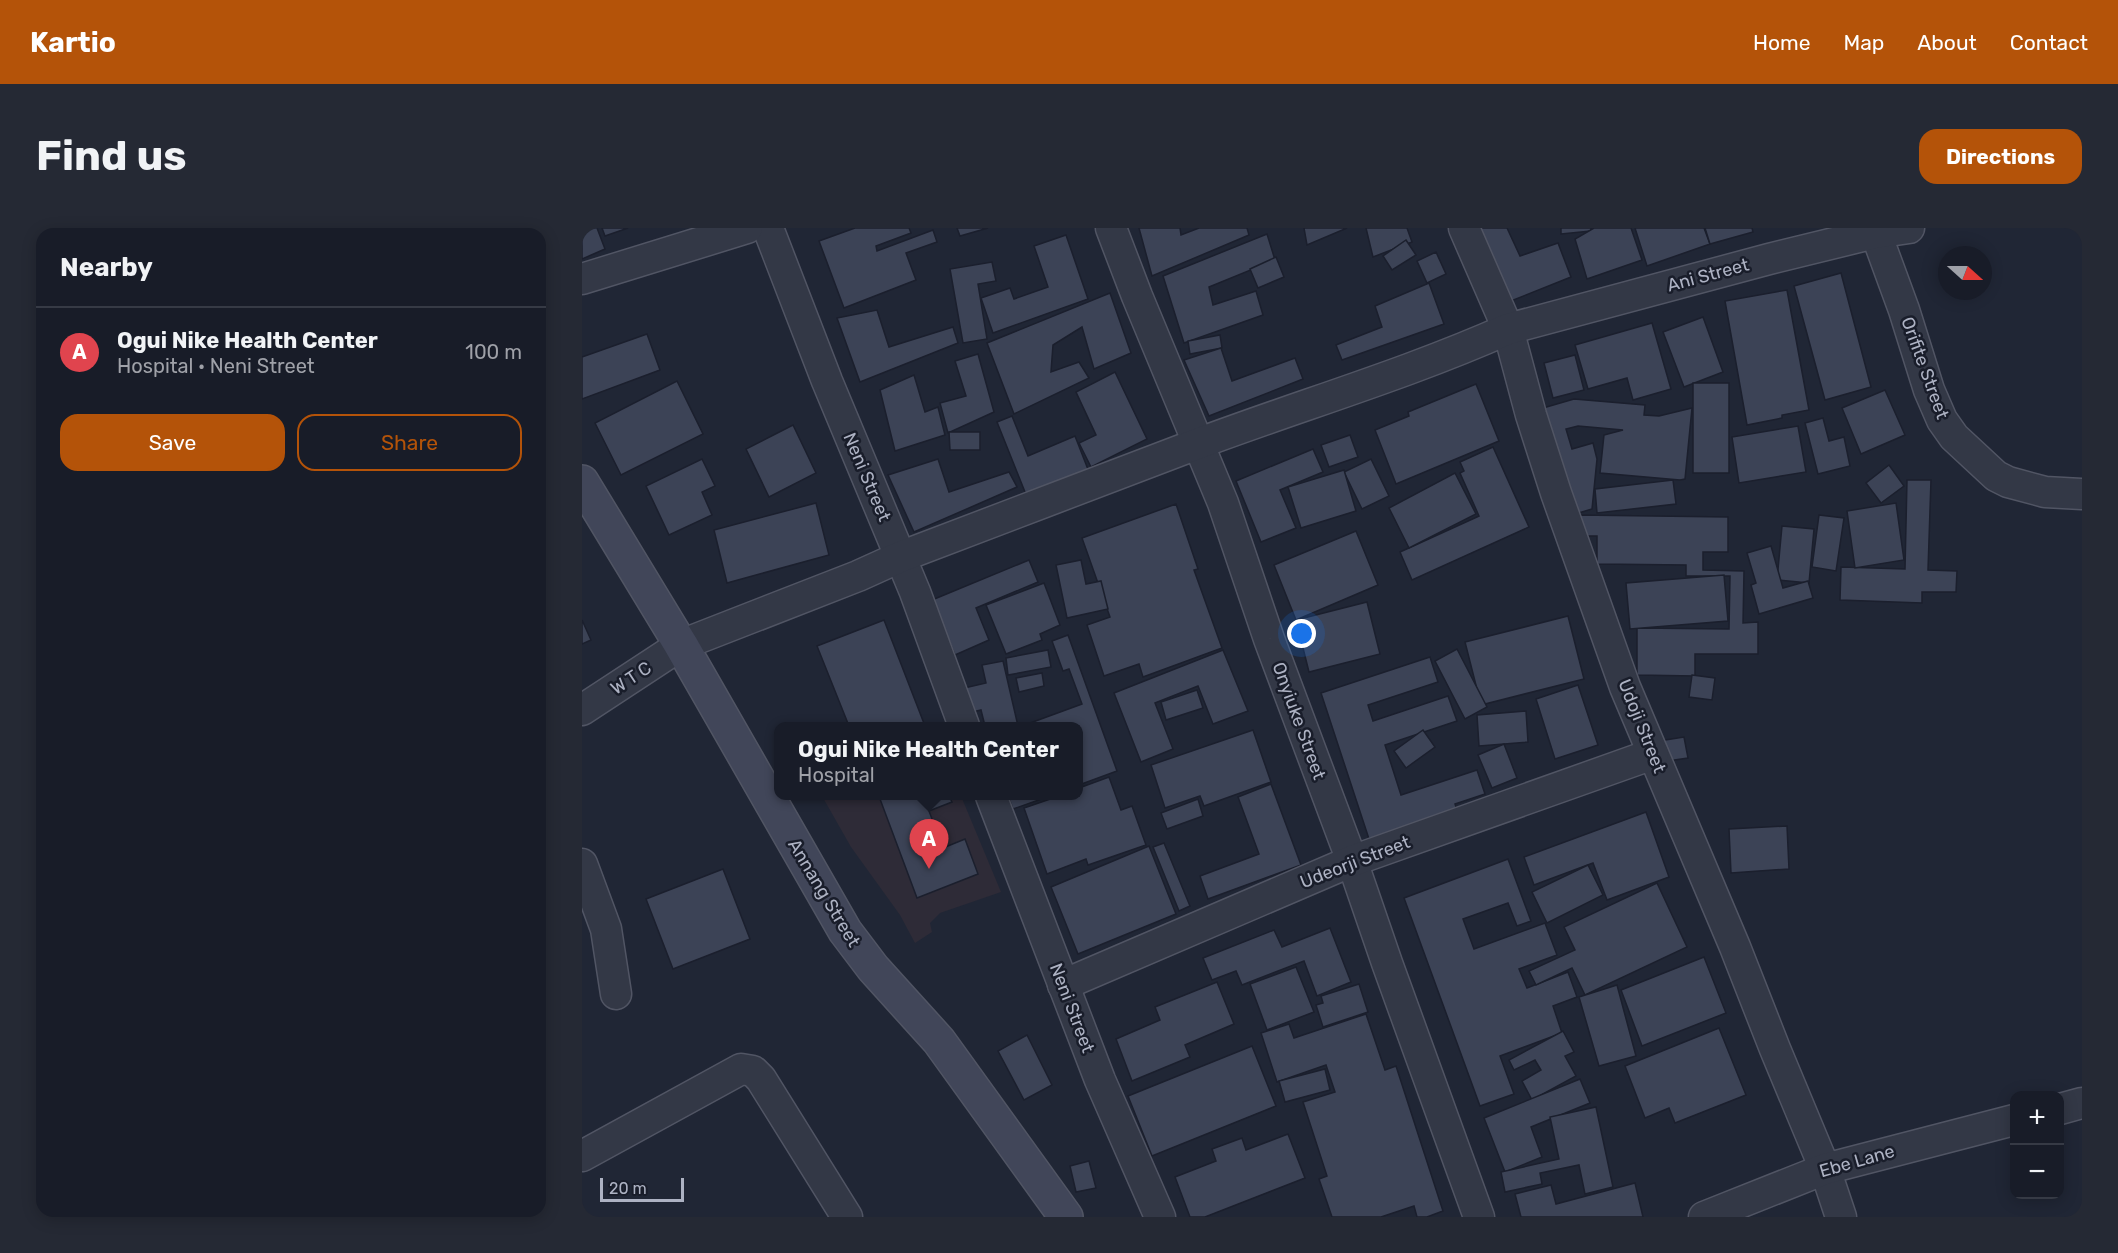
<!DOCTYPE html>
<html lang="en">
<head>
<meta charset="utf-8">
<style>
  body { margin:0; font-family:Rubik,sans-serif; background:#252934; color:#f1f3f6 }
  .controls { position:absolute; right:18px; bottom:18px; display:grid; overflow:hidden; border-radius:12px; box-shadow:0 3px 15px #0003 }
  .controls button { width:54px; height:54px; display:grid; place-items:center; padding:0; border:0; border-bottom:2px solid #363a45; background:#181c28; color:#f1f3f6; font:30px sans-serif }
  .compass { position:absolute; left:1356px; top:18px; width:54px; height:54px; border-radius:50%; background:#181c28; box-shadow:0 3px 15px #0003; rotate:111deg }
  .scale { position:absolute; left:18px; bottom:15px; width:84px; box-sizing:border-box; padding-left:6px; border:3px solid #adb2c3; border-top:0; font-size:16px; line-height:21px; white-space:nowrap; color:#adb2c3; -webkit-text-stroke:4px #191d2a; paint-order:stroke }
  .you { position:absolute; left:720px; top:406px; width:21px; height:21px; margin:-15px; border:4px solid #fff; border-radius:50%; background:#1a73e8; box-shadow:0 0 0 9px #1a73e833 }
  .badge { display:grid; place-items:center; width:39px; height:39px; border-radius:50%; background:#b45309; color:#fff; font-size:20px; font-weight:700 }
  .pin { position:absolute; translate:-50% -50px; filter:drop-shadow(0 2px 3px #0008) }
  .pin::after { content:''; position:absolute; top:32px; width:21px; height:18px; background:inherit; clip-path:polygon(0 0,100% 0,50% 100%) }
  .popup { position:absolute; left:192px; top:494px; width:309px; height:78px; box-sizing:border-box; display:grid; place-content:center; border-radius:12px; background:#181c28; filter:drop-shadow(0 2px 4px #0005); font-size:20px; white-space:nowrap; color:#9fa1a8 }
  .popup b { font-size:22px; color:#f1f3f6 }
  .popup::after { content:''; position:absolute; left:50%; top:100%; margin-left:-12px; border:12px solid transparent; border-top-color:#181c28 }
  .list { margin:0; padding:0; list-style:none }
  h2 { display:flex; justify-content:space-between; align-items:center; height:78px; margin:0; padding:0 24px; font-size:26px }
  h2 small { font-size:20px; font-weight:400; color:#9fa1a8 }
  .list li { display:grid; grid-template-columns:39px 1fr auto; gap:18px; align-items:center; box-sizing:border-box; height:90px; padding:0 24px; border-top:2px solid #363a45 }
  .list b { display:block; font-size:22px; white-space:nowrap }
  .list p { margin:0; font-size:20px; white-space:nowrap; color:#9fa1a8 }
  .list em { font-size:20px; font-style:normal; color:#9fa1a8 }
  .actions { display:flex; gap:12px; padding:18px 24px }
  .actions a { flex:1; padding:14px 0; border:2px solid #b45309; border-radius:18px; text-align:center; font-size:21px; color:#b45309 }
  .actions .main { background:#b45309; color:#fff }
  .map { position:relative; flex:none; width:1500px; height:989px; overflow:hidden; border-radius:18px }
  header { display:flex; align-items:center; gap:36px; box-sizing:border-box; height:84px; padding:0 30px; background:#b45309; color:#fff }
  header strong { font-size:28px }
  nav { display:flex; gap:33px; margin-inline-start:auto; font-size:21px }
  .intro { display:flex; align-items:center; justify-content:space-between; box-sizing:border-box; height:144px; padding:0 36px }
  h1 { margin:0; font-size:42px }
  .button { padding:15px 27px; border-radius:18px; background:#b45309; color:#fff; font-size:21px; font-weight:700 }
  main { display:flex; gap:36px; padding:0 36px }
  aside { flex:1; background:#181c28; border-radius:18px; box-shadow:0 3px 15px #0003 }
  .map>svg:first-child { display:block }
  .medical { fill:#2e2b37 }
  .building { fill:#3c4356; stroke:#1b1f2d; stroke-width:1.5 }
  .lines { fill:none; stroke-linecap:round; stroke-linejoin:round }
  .street-casing { stroke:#515564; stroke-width:33 }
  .secondary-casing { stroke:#515564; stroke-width:36 }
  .street { stroke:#333846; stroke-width:30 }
  .secondary { stroke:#414659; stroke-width:33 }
  .labels { text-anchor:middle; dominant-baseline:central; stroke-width:5; stroke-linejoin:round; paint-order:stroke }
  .street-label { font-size:18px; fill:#adb2c3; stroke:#191d2a }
</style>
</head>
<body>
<header>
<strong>Kartio</strong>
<nav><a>Home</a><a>Map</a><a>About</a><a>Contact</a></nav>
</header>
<div class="intro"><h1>Find us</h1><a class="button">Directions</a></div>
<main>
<aside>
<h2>Nearby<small></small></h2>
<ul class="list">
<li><span class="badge" style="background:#e0444e">A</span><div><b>Ogui Nike Health Center</b><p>Hospital · Neni Street</p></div><em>100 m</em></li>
</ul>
<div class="actions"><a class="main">Save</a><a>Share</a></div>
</aside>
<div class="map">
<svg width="1500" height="989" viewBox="0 0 1500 989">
  <rect width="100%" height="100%" fill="#202635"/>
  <polygon class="medical" points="240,568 379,568 419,664 358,685 348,695 350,704 333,715 318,687 269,619"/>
  <g class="building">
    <polygon points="0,0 15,0 23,21 0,31"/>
    <polygon points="20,0 46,0 23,8"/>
    <polygon points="273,0 327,0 329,5 294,18 295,23 351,2 355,14 324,25 334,52 262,80 237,13"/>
    <polygon points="375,0 406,0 378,8"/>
    <polygon points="557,0 598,0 599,7 617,0 665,0 667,7 570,48"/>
    <polygon points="722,0 765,0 725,17"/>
    <polygon points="784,0 825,0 830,14 791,29"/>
    <polygon points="898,0 925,0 938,28 976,15 989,49 929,73"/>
    <polygon points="979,0 1009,0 1009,3 979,6"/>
    <polygon points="1012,0 1049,0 1060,32 1005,51 993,11"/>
    <polygon points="1053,0 1122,0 1128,16 1065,38"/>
    <polygon points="1123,0 1170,0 1171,4 1128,16"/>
    <polygon points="685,6 693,32 627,59 631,77 674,63 681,87 602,115 581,48"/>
    <polygon points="484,7 506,71 411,105 399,70 428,60 432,71 466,59 452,18"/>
    <polygon points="824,12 834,27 810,42 801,28"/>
    <polygon points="854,24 864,46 845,55 835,33"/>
    <polygon points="694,29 702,49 676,60 668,41"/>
    <polygon points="410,34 414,53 396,56 405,111 381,115 368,41"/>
    <polygon points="1259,45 1289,159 1243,172 1212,58"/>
    <polygon points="847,55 862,96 760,132 754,117 800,99 793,78"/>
    <polygon points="1205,62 1227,182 1200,187 1200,190 1165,197 1143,73"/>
    <polygon points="528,65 549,125 512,141 500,99 471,117 469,144 497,134 507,150 432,186 405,115"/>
    <polygon points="295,82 307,119 371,99 376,115 278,154 255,90"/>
    <polygon points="1121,89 1141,144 1102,159 1081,104"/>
    <polygon points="1070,95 1089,161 1051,172 1045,150 1006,161 993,117"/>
    <polygon points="65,106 78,142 0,171 0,129"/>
    <polygon points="638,107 640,120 608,126 606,113"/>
    <polygon points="639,120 650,153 713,130 721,151 627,188 602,132"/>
    <polygon points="396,126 412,184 366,205 358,175 384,168 373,133"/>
    <polygon points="993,127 1002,162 971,170 962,135"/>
    <polygon points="533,144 565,211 509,239 497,215 514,207 494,164"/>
    <polygon points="332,147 343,184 356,179 363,207 313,223 298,162"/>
    <polygon points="95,153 121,206 39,247 13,195"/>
    <rect x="1111" y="155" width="36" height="90"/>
    <polygon points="894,156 917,213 814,256 793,202 827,188 826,184"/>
    <polygon points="1303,162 1323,207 1279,226 1260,180"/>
    <polygon points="992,171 1063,177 1062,187 1077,188 1110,180 1103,251 1098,252 1018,245 1022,207 1041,202 996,198 984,201 990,221 1011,215 1015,231 1010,281 990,287 961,180"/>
    <polygon points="430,188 446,228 493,208 507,244 445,269 415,194"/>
    <polygon points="1241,190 1247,213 1262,209 1268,238 1236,246 1223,195"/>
    <polygon points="211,197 234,245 187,269 164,221"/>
    <polygon points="1216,198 1224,244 1157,255 1150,209"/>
    <polygon points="367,204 398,204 398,222 368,222"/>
    <polygon points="768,207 776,229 747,239 739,217"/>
    <polygon points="911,219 947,299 830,352 818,324 897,288 878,245 882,243 878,234"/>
    <polygon points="731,221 741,244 698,262 714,300 679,314 654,253"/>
    <polygon points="120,231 133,258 120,264 130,287 87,307 64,258"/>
    <polygon points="356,231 367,264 427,244 435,259 332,304 306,247"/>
    <polygon points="789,231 807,268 780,281 762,244"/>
    <polygon points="1307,237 1322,258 1299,275 1284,255"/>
    <polygon points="762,242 774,283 719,300 706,259"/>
    <polygon points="873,245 894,286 827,320 807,280"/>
    <polygon points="1091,252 1094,276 1015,285 1013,261"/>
    <polygon points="1325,252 1349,252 1346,342 1375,343 1374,364 1340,364 1340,375 1258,372 1259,339 1323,341"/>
    <polygon points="234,275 247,327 145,355 132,302"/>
    <polygon points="1314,275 1322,332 1273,340 1265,283"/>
    <polygon points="594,276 616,341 612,342 640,420 561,449 557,436 522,448 505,397 528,389 500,310"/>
    <polygon points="996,287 1146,289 1146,324 1121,324 1121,342 1162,343 1161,395 1176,394 1176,426 1113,426 1113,448 1055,447 1055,400 1147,401 1148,348 1104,348 1104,337 1015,336 1015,308 996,308"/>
    <polygon points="1237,287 1262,290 1254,343 1230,339"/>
    <polygon points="1200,298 1232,301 1227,355 1195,352"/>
    <polygon points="774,303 796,357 714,392 692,337"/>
    <polygon points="1189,318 1201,360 1226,353 1231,370 1177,386 1169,357 1174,355 1165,325"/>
    <polygon points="447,332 456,354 394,380 407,412 373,427 350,372"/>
    <polygon points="499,332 504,356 519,353 526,381 485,390 474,337"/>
    <polygon points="1142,347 1146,393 1048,401 1044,355"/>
    <polygon points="462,355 478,397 458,406 460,412 424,426 404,377"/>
    <polygon points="785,374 798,426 727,444 714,392"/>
    <polygon points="986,388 1002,451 899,477 883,414"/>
    <polygon points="0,392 9,412 0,416"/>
    <polygon points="302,392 343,498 267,498 235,418"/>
    <polygon points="486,407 535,543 497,557 497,498 440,498 500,476 487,441 481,443 470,413"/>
    <polygon points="875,421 905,479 883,491 853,433"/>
    <polygon points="466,422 469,439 426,447 424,430"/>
    <polygon points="641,422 666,483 631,496 616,458 573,475 591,521 559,534 532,465"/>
    <polygon points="848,429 856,454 786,477 791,493 866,468 875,493 803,517 819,567 895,542 903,566 873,576 877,588 789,617 739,465"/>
    <polygon points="421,433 436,498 403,498 399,482 383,486 378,461 404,455 400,437"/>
    <polygon points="460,445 462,458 437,464 434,450"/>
    <polygon points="1110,447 1133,450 1130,472 1107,469"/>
    <polygon points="996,457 1016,517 973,531 954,471"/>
    <polygon points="615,462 621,480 584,492 579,474"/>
    <polygon points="944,483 946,514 897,518 895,487"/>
    <polygon points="671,502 689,554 622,578 618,568 583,580 569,537"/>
    <polygon points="841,502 853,519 824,540 812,523"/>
    <polygon points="1102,509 1106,530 1079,534 1077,513"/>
    <polygon points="922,516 935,550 910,560 896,527"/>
    <polygon points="527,549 539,582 550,578 564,617 506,637 504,631 465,646 442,580 477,568 497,568 497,560"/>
    <polygon points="689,556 719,637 626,671 618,648 677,626 656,569"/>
    <polygon points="306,568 367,568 370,574 347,583 361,620 383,611 396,646 335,670 298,571"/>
    <polygon points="426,568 468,568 431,581"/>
    <polygon points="616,571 621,588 585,601 579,585"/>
    <polygon points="1064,584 1087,649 1025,672 1011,635 952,657 942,629"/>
    <polygon points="1205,598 1207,641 1149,645 1147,601"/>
    <polygon points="582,615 608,678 597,683 571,619"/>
    <polygon points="567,618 594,686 496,726 469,659"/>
    <polygon points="926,631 949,693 935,698 926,675 881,691 892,721 963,695 975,727 937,741 945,760 986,744 995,769 971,778 980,805 918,828 932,866 898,878 822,670"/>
    <polygon points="1006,637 1021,667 965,695 950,664"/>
    <polygon points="141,641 168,711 91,741 64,671"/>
    <polygon points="1075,655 1105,719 1003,767 990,740 954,757 947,743 993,722 982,699"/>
    <polygon points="748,700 769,754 735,768 722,733 660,757 654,743 630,752 621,730 692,702 700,719"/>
    <polygon points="1122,729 1144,785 1060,818 1039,762"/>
    <polygon points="714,739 732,784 685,802 668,756"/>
    <polygon points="635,754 652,796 603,817 608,829 550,853 534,811 578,792 573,779"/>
    <polygon points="777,756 786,784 741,799 734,777 741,775 739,768"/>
    <polygon points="1035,757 1054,828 1017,838 997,769"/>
    <polygon points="784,786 803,842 814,838 861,983 845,989 835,989 832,978 799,989 750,989 737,951 745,948 721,874 753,864 744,837 695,854 679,805 707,796 712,810"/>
    <polygon points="1137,800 1164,867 1093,895 1087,880 1063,890 1043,838"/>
    <polygon points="981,803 992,824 983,828 994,848 950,872 940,853 959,842 953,832 932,842 927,832"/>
    <polygon points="445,807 470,857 442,872 416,823"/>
    <polygon points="670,818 694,878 570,928 546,868"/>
    <polygon points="743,841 748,862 703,874 697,853"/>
    <polygon points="998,851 1008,875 949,899 960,929 923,944 902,890"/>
    <polygon points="1014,879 1031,959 1003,966 997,937 958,945 960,956 923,964 919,944 977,931 968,889"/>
    <polygon points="706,906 723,950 623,989 608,989 593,949 634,933 630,921 660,910 664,922"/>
    <polygon points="507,933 514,960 494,964 488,938"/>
    <polygon points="1053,955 1061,989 939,989 933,966 969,957 974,976"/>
  </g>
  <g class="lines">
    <defs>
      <g id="street">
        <polyline points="186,0 245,153 333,364 382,498"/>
        <polyline points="529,0 555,68 641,275 687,411 770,633 805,735 897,989"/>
        <polyline points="882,0 926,101 949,187 974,265 1043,459 1153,719 1193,821 1243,941 1259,989"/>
        <polyline points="1292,0 1322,82 1347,162 1360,192 1372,209 1414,248 1426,254 1463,264 1500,266"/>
        <polyline points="0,51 165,0"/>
        <path d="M0,482L99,417L276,348L318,329C417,292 516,253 615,216C719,177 825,146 926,101L1187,31L1293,5L1327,0"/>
        <polyline points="409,568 518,852 578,989"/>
        <polyline points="0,636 24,701 34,766"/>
        <polyline points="481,757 770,633 1071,526"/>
        <polyline points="1478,881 1500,875"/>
        <polyline points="0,928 159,841 171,843 179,851 265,989"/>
        <polyline points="1122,989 1243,941 1432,892"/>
      </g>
      <polyline id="secondary" points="0,254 99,417 263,703 291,740 357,813 484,989"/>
    </defs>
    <use href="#street" class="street-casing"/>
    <use href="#secondary" class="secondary-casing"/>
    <use href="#street" class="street"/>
    <use href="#secondary" class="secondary"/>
  </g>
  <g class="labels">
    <g class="street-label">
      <text transform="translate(1126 47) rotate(-15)">Ani Street</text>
      <text transform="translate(1343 140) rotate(70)">Orifite Street</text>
      <text transform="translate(285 249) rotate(67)">Neni Street</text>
      <text transform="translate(49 450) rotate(-33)">W T C</text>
      <text transform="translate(717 493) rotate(70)">Onyiuke Street</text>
      <text transform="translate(1060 498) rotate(68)">Udoji Street</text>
      <text transform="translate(773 634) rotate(-21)">Udeorji Street</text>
      <text transform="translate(242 665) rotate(59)">Annang Street</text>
      <text transform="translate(490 780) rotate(69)">Neni Street</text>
      <text transform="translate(1275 933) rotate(-16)">Ebe Lane</text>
    </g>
  </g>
</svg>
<div class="controls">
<button>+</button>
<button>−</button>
</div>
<svg class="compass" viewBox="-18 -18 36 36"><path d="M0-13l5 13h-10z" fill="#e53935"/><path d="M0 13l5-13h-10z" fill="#9fa1a8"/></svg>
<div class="scale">20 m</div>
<div class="you"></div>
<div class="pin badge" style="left:347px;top:641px;background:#e0444e">A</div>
<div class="popup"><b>Ogui Nike Health Center</b>Hospital</div>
</div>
</main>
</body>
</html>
